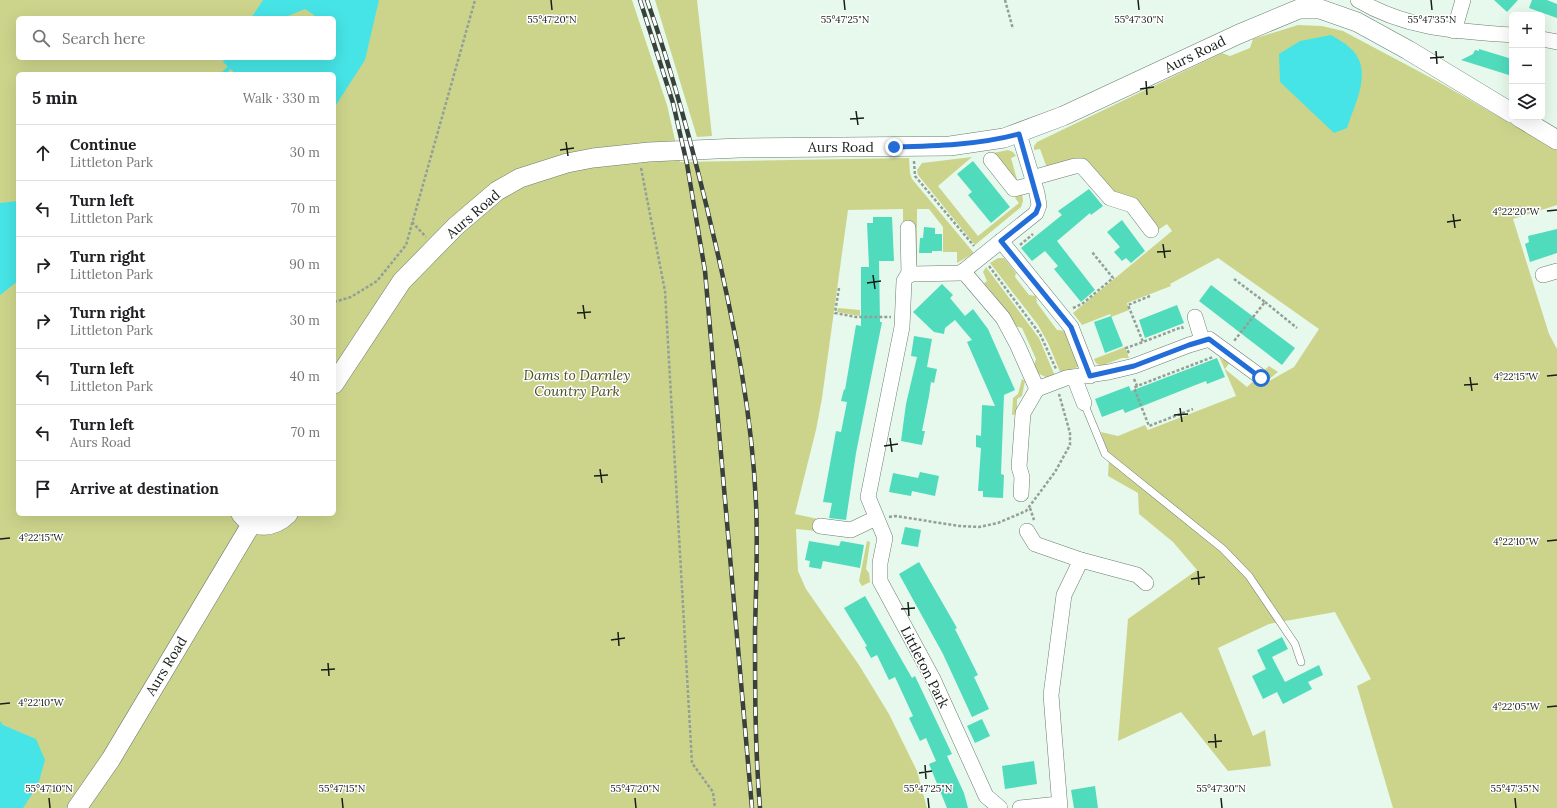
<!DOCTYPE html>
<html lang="en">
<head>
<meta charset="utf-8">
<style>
  body { margin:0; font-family:Lora,serif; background:#f6f6f6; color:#202124 }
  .controls { position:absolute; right:12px; top:12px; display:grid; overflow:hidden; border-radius:6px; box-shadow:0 4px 16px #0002 }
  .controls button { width:36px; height:36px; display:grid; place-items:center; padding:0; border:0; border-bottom:1px solid #e0e0e0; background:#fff; color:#202124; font:20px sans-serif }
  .stop { position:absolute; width:12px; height:12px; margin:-9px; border:3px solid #236dd9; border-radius:50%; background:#fff }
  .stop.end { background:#236dd9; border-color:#fff; box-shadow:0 1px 4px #0008 }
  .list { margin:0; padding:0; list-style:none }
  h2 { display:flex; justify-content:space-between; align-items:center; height:52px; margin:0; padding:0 16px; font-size:17px }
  h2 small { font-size:13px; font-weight:400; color:#757577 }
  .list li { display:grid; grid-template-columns:26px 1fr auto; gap:12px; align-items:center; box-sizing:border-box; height:56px; padding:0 16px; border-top:1px solid #e0e0e0 }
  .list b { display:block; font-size:15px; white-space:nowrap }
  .list p { margin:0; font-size:13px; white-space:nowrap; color:#757577 }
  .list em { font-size:13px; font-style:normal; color:#757577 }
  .icon { flex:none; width:22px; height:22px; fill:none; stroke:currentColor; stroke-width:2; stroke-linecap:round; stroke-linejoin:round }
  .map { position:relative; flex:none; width:1557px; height:808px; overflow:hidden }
  .search { position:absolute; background:#fff; box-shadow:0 4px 16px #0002; left:16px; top:16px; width:320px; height:44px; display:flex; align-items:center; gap:10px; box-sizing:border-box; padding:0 14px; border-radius:6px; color:#757577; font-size:15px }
  .panel { position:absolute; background:#fff; box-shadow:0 4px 16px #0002; left:16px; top:72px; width:320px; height:444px; border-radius:6px }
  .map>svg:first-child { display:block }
  .green { fill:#ccd48b; fill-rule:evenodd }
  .water { fill:#46e4e6 }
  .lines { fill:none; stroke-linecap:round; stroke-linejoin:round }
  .stream { stroke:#46e4e6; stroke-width:4 }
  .building { fill:#50dbbd }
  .service-casing { stroke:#6c7c71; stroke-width:8 }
  .minor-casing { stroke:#6c7c71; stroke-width:16 }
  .tertiary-casing { stroke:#6c7c71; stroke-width:20 }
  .path { stroke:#92a096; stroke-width:2.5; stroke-dasharray:3 2; stroke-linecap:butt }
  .service { stroke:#fff; stroke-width:7 }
  .minor { stroke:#fff; stroke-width:15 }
  .tertiary { stroke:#fff; stroke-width:19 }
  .rail-casing { stroke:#38413b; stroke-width:4.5 }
  .rail { stroke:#fff; stroke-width:3; stroke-dasharray:9; stroke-linecap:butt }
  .route { stroke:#236dd9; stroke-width:5 }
  .ticks { fill:none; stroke:#171e19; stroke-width:1.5 }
  .labels { text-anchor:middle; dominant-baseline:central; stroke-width:3; stroke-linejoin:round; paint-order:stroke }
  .street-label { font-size:14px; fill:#171e19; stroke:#fff }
  .park-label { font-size:14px; font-style:italic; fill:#4a4e23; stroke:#fff }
  .ticks-label { font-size:10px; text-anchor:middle; fill:#171e19; stroke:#fff; stroke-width:3; stroke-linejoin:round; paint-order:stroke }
</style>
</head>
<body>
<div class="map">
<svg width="1557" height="808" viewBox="0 0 1557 808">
  <rect width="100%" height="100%" fill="#e7f9ec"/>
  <g class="green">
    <path d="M0,0H632L667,105L680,162L909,158L910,173L912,179L974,253L957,263V252H943V227L929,209H917V264L913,263L903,224V209L848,210L822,398L816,430L795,514L818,519L816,531L796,529L798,571L806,589L859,665L889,714L917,771L927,808H0ZM18,18H334V58H18ZM18,74H334V514H18Z"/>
    <polygon points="655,0 697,0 712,136 697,137"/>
    <polygon points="1298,25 1322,26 1343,31 1437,81 1557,150 1557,205 1513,219 1549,334 1557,349 1557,808 1393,808 1357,686 1371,679 1335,612 1269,624 1218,648 1253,736 1265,730 1271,766 1228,771 1181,712 1118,741 1128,619 1197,570 1173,542 1139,514 1138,493 1108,476 1109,458 1101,432 1118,436 1145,425 1148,430 1236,396 1219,356 1223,360 1225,358 1230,362 1225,369 1247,387 1269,366 1278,372 1262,385 1294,367 1319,329 1218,258 1170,284 1171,286 1127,303 1129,310 1111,317 1110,314 1082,325 1073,313 1172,231 1167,224 1158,230 1134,199 1112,192 1092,171 1047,168 1040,149 1034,150 1034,146 1037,142 1222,53 1230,56 1250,48 1253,39"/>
    <polygon points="1008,150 1013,152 1016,156 1011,158 1018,183 993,153"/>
    <polygon points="972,157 938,186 978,236 1019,203 1015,198 1022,193 1023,201 1021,207 975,245 918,175 917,170 922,163"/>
    <polygon points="998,258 1004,258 1016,273 1015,277 1029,295 1036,296 1037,303 1057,330 1067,331 1080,366 1061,374 1048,343 1038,325 990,263"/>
    <polygon points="986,267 1039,338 1055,376 1050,379 1035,372 1033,368 1036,359 1022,328 1015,326 1008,312 984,283 987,281 983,272"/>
    <polygon points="838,308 860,310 860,316 837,312"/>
    <polygon points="1125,347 1129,358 1122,358 1101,366 1096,363 1094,359"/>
    <polygon points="1022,379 1025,381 1022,396 1017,399 1017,414 1012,415 1013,398 1018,394"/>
    <polygon points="867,541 870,542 866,569 869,573 870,582 862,586 859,581"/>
  </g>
  <g class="water">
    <polygon points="263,0 379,0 365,60 334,108 334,74 236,74 223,62 225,58 334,58 334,18 313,18 314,15 305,9 283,18 251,18"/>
    <path d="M1331,35C1337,39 1344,42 1349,47C1375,68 1355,103 1347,128L1334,133L1280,82L1279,54L1300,41Z"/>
    <polygon points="18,201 18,281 0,295 0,203"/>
    <polygon points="0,721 3,725 36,739 45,760 38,785 23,808 0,808"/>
  </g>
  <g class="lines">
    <polyline class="stream" points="223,74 229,68"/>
  </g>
  <g class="building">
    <polygon points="1494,0 1518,0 1507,12"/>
    <polygon points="1532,0 1547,0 1557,4 1557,18 1529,8"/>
    <polygon points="1479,49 1512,59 1512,76 1461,60 1473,54 1475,50 1479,51"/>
    <polygon points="973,161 1010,207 991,223 968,195 972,192 957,174"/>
    <polygon points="1089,189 1103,206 1091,215 1090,213 1057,241 1095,290 1081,302 1054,269 1058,266 1045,251 1032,261 1021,248 1062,215 1058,211"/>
    <polygon points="873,217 892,217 894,261 879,261 880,322 882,322 856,453 846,520 829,518 832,503 823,502 836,431 841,432 847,402 841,401 844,389 845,390 856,325 861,326 861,267 869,267 867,223 873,223"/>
    <polygon points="1122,220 1145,251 1131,263 1126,258 1122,261 1114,252 1120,247 1107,232"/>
    <polygon points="924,227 935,228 935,234 942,234 942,251 932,251 932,253 919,253 920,238 923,238"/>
    <polygon points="1557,229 1557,253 1530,262 1525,244 1529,242 1528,236"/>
    <polygon points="942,284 953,295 950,298 965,316 973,309 988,329 1015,390 1004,395 1001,474 1004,475 1003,498 983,497 983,491 978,491 981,448 976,447 976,435 981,436 982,405 995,406 967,342 972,340 955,320 945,328 944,334 934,332 913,312"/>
    <polygon points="1211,285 1295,348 1282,365 1199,301"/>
    <polygon points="1177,305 1184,323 1145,338 1139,320"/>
    <polygon points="1111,316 1123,346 1105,353 1094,322"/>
    <polygon points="914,336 932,339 927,367 937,369 934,383 931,382 929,396 922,431 925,431 922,445 901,441 906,404 917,357 911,356"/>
    <polygon points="1217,358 1225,377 1207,384 1206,381 1193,386 1125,413 1123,409 1102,417 1095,399 1129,386 1131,391"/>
    <polygon points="920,472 939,476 935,496 912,491 911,496 889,492 893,473 918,478"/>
    <polygon points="905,527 921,530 918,547 901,544"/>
    <polygon points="809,541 839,546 841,541 864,545 860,568 823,561 821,569 809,567 810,561 805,560"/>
    <polygon points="919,562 957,628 955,629 978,675 974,677 989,709 972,717 943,654 899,574"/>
    <polygon points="865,596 912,678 915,676 952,754 947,756 964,793 968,808 947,808 929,764 936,761 926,738 920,741 909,718 913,716 895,677 889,680 877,655 871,658 865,647 867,646 844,608"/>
    <polygon points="1282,637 1288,649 1272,657 1285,682 1319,665 1323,675 1308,682 1312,689 1283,704 1277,692 1263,699 1252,676 1266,669 1257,650"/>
    <polygon points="982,719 990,736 975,743 967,726"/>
    <polygon points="1034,761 1037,784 1005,789 1002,766"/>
    <polygon points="1095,786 1098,808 1074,808 1071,790"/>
  </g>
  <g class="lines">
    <defs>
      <polyline id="service" points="1084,403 1105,454 1223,549 1249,576 1295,644 1301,662"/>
      <g id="minor">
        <path d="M1358,0C1407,29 1456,31 1512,35"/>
        <polyline points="1454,31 1463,0"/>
        <polyline points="1542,39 1557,42"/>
        <polyline points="991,160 1014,189 1034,184"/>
        <polyline points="1032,178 1075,166 1082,166 1110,198 1132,205 1151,230"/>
        <polyline points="908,228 909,275"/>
        <polyline points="1001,241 1071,327 1090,376"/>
        <polyline points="963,271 1003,318 1017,344 1037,389"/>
        <polyline points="1543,275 1557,271"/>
        <polyline points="1195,317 1202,340"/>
        <polyline points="1074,377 1084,403"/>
        <polyline points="1021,494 1022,477 1019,467 1023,413 1037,389 1066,378 1109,372 1134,366 1189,345 1209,339 1261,377"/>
        <polyline points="820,526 851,530 876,518"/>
        <polyline points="1027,531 1035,544 1081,560 1137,575 1146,583"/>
        <polyline points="1000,808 986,796 933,679 880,581 880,563 885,538 868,497 902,327 904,281 907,276 912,274 961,273 1036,213 1039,205 1037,193 1019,134"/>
        <polyline points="1020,808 1059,804"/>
        <polyline points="1060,808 1051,695 1064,595 1081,560"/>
      </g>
      <g id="tertiary">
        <polyline points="1519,117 1557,140"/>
        <polyline points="334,384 402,281 456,226 497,191 520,178 567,163 593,158 649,152 739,148 950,146 1004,138 1063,116 1239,34 1299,9 1320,9 1357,22 1408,50 1512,113"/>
        <path d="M241,514C254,531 275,527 288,514"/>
        <polyline points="77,808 111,759 252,523"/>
      </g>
    </defs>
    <use href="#service" class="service-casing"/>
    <use href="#minor" class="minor-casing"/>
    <use href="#tertiary" class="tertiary-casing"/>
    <g class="path">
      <polyline points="1005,0 1013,29"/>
      <polyline points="914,161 915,176 974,246"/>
      <polyline points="641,168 665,291 692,763 713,792 715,808"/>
      <polyline points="412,222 426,237"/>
      <polyline points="1020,245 1033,234"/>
      <polyline points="989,266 1040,334 1056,369"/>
      <polyline points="1234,279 1265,302 1234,341"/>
      <polyline points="839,288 835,313 856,317 891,317"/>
      <polyline points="1150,296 1128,305 1143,342 1182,327 1183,329"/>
      <polyline points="334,302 351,297 377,281 406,245 475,0"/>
      <polyline points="1265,302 1297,328"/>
      <polyline points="1073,308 1082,304 1113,278 1092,252"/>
      <polyline points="1129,353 1126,348 1143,342"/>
      <polyline points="1134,379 1137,386 1213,357"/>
      <polyline points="1137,386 1134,388 1149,426 1193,409"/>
      <polyline points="1030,508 1034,520"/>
      <polyline points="889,517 896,516 959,526 979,527 998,523 1026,511 1055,472 1070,445 1070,433 1059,394"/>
    </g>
    <use href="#service" class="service"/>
    <use href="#minor" class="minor"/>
    <use href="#tertiary" class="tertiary"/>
    <defs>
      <g id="rail">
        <polyline points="640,0 673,103 687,164 705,271 752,808"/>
        <path d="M647,0C675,79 696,160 715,242C735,328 752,414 756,503C758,545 756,588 755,631C755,690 755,749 760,808"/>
      </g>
    </defs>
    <use href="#rail" class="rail-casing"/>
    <use href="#rail" class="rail"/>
  </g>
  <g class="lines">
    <path class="route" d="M894,147C936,146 978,145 1019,134L1039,205L1036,213L1001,241L1071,327L1090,376L1134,366L1189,345L1209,339L1261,378"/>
  </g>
  <path class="ticks" d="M551,0L552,10M844,0L845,10M1138,0L1139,10M1431,0L1432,10M1436,51L1437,64M1430,58L1444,57M1146,81L1147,95M1140,89L1154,87M856,111L858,125M850,119L864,118M566,142L568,156M560,150L574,148M1547,211L1557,210M1453,214L1455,228M1447,222L1461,220M1163,244L1165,258M1157,252L1171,251M873,275L875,289M867,283L881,281M583,305L585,319M577,313L591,312M1547,376L1557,375M1470,377L1472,391M1464,385L1478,384M1180,408L1182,422M1174,415L1188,414M890,438L892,452M884,446L898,444M600,469L602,483M594,476L608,475M0,539L10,538M1547,541L1557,540M1198,571L1199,585M1191,579L1205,577M908,602L909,616M901,609L915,608M618,632L619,646M611,640L625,638M328,663L329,676M321,670L335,669M0,704L10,703M1547,707L1557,706M1215,734L1216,748M1208,742L1222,741M925,765L926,779M919,773L932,771M49,798L50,808M342,798L343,808M635,798L636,808M928,798L929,808M1221,798L1222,808M1515,798L1516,808"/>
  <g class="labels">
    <g class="street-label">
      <text transform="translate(1195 54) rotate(-26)">Aurs Road</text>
      <text x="841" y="147">Aurs Road</text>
      <text transform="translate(473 214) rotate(-41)">Aurs Road</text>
      <text transform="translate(166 666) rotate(-59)">Aurs Road</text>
      <text transform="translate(925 667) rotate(63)">Littleton Park</text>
    </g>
    <g class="park-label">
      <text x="577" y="375">Dams to Darnley<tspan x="577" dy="16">Country Park</tspan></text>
    </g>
  </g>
  <g class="ticks-label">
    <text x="552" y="23">55°47'20"N</text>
    <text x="845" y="23">55°47'25"N</text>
    <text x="1139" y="23">55°47'30"N</text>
    <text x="1432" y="23">55°47'35"N</text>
    <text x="1516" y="215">4°22'20"W</text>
    <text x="1516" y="380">4°22'15"W</text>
    <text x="41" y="541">4°22'15"W</text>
    <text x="1516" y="545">4°22'10"W</text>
    <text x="41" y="706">4°22'10"W</text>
    <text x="1516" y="710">4°22'05"W</text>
    <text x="49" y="792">55°47'10"N</text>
    <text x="342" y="792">55°47'15"N</text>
    <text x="635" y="792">55°47'20"N</text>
    <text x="928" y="792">55°47'25"N</text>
    <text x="1221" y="792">55°47'30"N</text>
    <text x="1515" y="792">55°47'35"N</text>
  </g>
</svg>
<div class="controls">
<button>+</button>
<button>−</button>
<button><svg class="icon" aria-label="layers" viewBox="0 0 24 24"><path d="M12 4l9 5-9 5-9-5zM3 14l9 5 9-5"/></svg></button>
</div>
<div class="stop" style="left:1261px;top:378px"></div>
<div class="stop end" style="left:894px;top:147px"></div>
<div class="search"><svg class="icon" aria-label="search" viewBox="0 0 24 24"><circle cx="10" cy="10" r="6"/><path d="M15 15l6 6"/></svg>Search here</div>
<section class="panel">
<h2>5 min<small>Walk · 330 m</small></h2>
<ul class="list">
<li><svg class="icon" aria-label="ahead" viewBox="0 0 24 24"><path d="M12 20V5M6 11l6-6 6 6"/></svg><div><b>Continue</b><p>Littleton Park</p></div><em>30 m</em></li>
<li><svg class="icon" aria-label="left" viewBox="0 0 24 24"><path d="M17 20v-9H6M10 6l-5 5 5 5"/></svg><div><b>Turn left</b><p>Littleton Park</p></div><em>70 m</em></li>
<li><svg class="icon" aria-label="right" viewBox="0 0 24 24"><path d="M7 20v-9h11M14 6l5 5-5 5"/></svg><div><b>Turn right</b><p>Littleton Park</p></div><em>90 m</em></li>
<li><svg class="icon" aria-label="right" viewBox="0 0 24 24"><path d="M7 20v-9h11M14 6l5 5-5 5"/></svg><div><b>Turn right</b><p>Littleton Park</p></div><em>30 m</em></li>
<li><svg class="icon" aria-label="left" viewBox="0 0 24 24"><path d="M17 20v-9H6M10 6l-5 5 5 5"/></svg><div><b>Turn left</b><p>Littleton Park</p></div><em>40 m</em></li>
<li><svg class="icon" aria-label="left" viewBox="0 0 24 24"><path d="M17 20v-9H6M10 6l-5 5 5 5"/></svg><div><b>Turn left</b><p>Aurs Road</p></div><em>70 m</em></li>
<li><svg class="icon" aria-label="arrive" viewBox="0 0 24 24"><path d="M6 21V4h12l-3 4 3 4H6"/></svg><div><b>Arrive at destination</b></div></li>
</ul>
</section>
</div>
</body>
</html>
